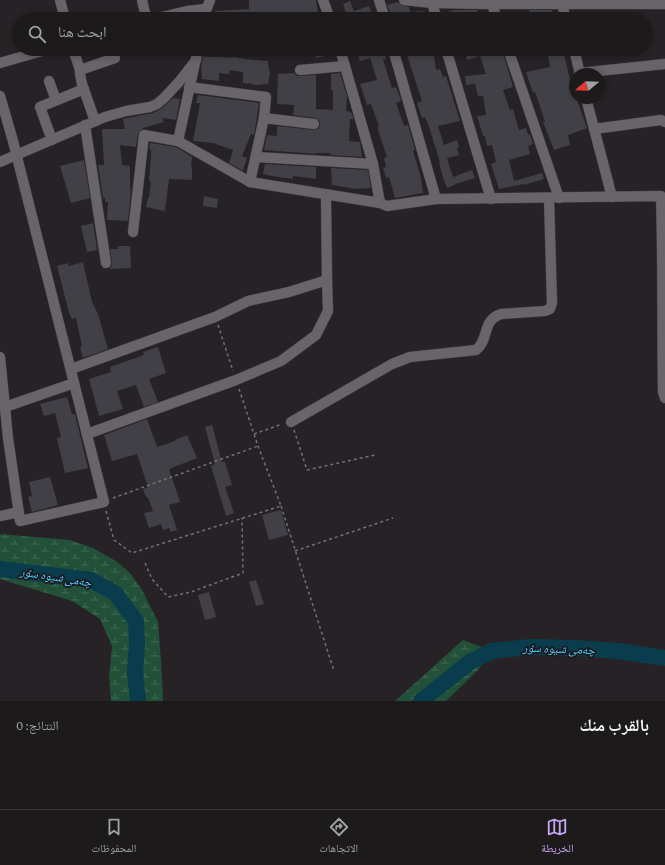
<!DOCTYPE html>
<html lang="ar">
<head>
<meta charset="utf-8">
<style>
  body { margin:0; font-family:"Crimson Pro","Noto Naskh Arabic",serif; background:#252325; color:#f1f3f6; direction:rtl }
  .compass { position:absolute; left:569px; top:68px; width:36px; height:36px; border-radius:50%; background:#1d1a1c; box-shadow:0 2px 6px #0003; rotate:251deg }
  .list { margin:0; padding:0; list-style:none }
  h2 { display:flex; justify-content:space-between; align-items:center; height:52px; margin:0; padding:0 16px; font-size:17px }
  h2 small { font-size:13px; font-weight:400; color:#a0a1a3 }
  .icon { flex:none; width:22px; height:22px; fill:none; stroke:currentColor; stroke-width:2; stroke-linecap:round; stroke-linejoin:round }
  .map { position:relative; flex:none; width:665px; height:701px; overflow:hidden; direction:ltr }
  .search { position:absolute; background:#1d1a1c; box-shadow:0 2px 6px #0003; left:12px; right:12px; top:12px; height:44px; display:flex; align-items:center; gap:10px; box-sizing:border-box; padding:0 14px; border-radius:22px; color:#a0a1a3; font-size:15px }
  .sheet { height:108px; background:#1d1a1c }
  nav { display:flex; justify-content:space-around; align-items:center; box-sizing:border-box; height:56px; border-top:1px solid #3b383b; background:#1d1a1c; font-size:11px; color:#a0a1a3 }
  nav a { display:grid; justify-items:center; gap:2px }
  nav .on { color:#c6a6f0 }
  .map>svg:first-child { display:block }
  .wetland { fill:url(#wetland-marsh) }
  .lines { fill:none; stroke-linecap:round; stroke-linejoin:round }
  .river { stroke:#093d4e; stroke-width:16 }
  .building { fill:#404046 }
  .minor-casing { stroke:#434043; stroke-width:11 }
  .path { stroke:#747074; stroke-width:1.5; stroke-dasharray:3 3; stroke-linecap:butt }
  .minor { stroke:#696469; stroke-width:10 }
  .labels { text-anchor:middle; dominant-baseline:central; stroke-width:3.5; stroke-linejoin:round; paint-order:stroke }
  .water-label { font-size:12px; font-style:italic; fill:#4dd0fd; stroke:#1d181d }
</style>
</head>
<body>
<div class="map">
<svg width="665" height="701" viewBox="0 0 665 701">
  <defs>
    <pattern id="wetland-marsh" width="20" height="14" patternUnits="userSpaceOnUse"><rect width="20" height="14" fill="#225038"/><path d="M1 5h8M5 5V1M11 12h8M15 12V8" fill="none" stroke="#426955"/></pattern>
  </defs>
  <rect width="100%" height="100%" fill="#272226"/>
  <g class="wetland">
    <polygon points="0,534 70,540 93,548 116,561 130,573 141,588 158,622 161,660 163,701 111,701 109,677 112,646 100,619 72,601 0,579"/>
    <polygon points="463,640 492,651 478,670 446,701 395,701"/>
  </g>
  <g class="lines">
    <g class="river">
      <polyline points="0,569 91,580 115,593 136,621 137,645 135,672 138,701"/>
      <polyline points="421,701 470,662 492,651 530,647 576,648 618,651 665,658"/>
    </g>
  </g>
  <g class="building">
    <polygon points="249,0 316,0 319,19 216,19 215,11 249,9"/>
    <polygon points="350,1 354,11 369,6 374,19 348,19 343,4"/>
    <polygon points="398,2 401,5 409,7 410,12 423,11 426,18 394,19 394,14 391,15 387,5"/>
    <polygon points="454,10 477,10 479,19 451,19 448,12"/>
    <polygon points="529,10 552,10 554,19 531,19"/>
    <polygon points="314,49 334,49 335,54 316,58"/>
    <polygon points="372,49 382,49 386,59 383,60 392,88 396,87 400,97 401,101 396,103 404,126 408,125 415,150 413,151 421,178 423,193 395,198 389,177 386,178 383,168 386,167 384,158 387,157 377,127 379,126 371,104 367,105 360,84 377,80 370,58 360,61 358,54"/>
    <polygon points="405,49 433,49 436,70 440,69 443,77 446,76 460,121 438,126 444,145 457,140 459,147 457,148 459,155 447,158 453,177 472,170 475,178 455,184 455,185 447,188 443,178 439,162 440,162 428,124 425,117 422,118 417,103 422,101"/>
    <polygon points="476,49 502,49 513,87 503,90 510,110 513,109 519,130 526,128 528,135 530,134 533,144 528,146 530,154 509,160 514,181 542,173 544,179 524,185 524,184 499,189 491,164 496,162 492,145 487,146 485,136 483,136 477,116 486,115 483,96 478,96 475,84 466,85 465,76 486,74 480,56 467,60 465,51"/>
    <polygon points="547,49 563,49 570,80 587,128 568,135 570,145 554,150 543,122 545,121 535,92 533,93 526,72 550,67"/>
    <polygon points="203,57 220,57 233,58 233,57 245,59 268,61 268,65 270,73 268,84 253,85 253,84 243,83 243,72 230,70 229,74 219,73 219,81 202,79 201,68"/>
    <polygon points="294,73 297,76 300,76 316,75 316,109 333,110 333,90 331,90 331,74 340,73 347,96 346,111 351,112 353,117 353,119 350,119 349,141 360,142 362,157 330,155 330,153 316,153 316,154 264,150 267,135 277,136 277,126 314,130 319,128 320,125 320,121 315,118 293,115 294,105 277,104 278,74"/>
    <polygon points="198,95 259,103 254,135 251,134 242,156 247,158 243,171 229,163 233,150 213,143 193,141 200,103 196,103"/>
    <polygon points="173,98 180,99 176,120 162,118 164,122 143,128 138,134 136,147 120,145 122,165 130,166 130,190 131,190 128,221 107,220 108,202 105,202 105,198 103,198 98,165 104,165 102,129 125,129 123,119 153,113 161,109"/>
    <polygon points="150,143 176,147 192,157 191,167 192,167 192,180 169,179 165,211 146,207 148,198 149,198 151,181 149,181 151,156 151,149 149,149"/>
    <polygon points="84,160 90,198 71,203 60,166"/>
    <polygon points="265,164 316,167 316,179 293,176 293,179 272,176 263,174"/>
    <polygon points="331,168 368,170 371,188 356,189 332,185"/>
    <polygon points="204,196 218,199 217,208 203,206"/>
    <polygon points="93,223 97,250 87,252 81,226"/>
    <polygon points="118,246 130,246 131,268 109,269 112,266 112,262 110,249 118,249"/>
    <polygon points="83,262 92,302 98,314 108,349 83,358 80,347 82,346 76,318 72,319 69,313 57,266 68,263 69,266"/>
    <polygon points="158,347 166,373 149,379 158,402 144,407 136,385 117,391 123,409 99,416 89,379 111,372 110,367 144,355 143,352"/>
    <polygon points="67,397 72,414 75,414 88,468 65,473 57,438 61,437 55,413 44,416 40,404"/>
    <polygon points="147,419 157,447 175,441 175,440 187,435 197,458 169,469 180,502 169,505 177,530 171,532 169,528 163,530 161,524 149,528 144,513 153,511 149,500 147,497 146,497 143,489 148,487 137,454 112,461 104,435"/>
    <polygon points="212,425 222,462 225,462 232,485 225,487 234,513 226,516 211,466 215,464 205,427"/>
    <polygon points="50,477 58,505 32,512 28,497 32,496 29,482"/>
    <polygon points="281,510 288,535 269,540 262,515"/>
    <polygon points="256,580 264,604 256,606 249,582"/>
    <polygon points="209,592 216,617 205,620 198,595"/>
  </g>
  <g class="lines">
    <defs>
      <g id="minor">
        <polyline points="60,0 65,19"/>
        <polyline points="142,0 145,13 149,19"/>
        <polyline points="323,0 330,19"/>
        <polyline points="379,0 385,19"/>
        <polyline points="404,0 432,3 486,4 665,4"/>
        <polyline points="561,0 566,19"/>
        <polyline points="432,3 437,19"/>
        <polyline points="492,4 497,19"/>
        <polyline points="153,19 187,11 206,9"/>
        <polyline points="203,19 210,0"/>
        <polyline points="73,49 80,70 80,74 82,84 95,121"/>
        <polyline points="340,49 373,164 380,203"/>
        <polyline points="393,49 436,199"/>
        <polyline points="446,49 491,199"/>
        <polyline points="508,49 559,198"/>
        <polyline points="574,49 580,74"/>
        <polyline points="198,51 260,49"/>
        <polyline points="0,63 49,49"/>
        <polyline points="80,70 115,58"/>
        <polyline points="300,70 345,66"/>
        <polyline points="579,73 665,64"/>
        <polyline points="49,81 56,100"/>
        <polyline points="189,87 266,97 264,118 250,182"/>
        <polyline points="0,96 13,141 104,502 20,521 8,438 0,357"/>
        <polyline points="586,98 612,197"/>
        <polyline points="264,118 314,124"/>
        <polyline points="85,125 106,263"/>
        <polyline points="594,129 661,120 665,122"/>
        <polyline points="52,140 40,107 84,89"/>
        <polyline points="178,141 198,49"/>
        <polyline points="256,157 373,164"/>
        <polyline points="0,162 105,117 126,111 150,107 157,104 164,98 179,82 196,60"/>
        <path d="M133,232L144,135L178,141L250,182L380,203L387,206L436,199L661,196C663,262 662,327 663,392L665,398"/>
        <polyline points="71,369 215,317 248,301 289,292 327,280 326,195"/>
        <polyline points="5,407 74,383"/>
        <path d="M291,422L392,364L410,357L476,350C490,339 481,321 501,314L545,311L550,309L552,303L549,198"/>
        <polyline points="87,434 236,380 281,361 316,335 328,311 327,280"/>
        <polyline points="0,516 19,512"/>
      </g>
    </defs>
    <use href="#minor" class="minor-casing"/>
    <g class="path">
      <polyline points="218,325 233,371"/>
      <polyline points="294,430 307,470 375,455"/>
      <polyline points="254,434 282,424"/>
      <polyline points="113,498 258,446"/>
      <polyline points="281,506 334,671"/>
      <polyline points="106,511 114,540 132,553 281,506 258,446 239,389"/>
      <polyline points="295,551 393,518"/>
      <polyline points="145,563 152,579 168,597 191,592 243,573 242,518"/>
    </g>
    <use href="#minor" class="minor"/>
  </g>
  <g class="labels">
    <g class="water-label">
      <text transform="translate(56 577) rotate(9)">چەمی شیوە سۆر</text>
      <text transform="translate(559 649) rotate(2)">چەمی شیوە سۆر</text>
    </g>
  </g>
</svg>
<svg class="compass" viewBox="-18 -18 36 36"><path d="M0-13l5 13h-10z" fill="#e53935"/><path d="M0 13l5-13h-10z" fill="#a0a1a3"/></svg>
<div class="search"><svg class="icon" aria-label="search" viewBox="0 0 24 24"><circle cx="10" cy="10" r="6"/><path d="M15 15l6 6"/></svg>ابحث هنا</div>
</div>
<section class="sheet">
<h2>بالقرب منك<small>النتائج: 0</small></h2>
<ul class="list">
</ul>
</section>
<nav>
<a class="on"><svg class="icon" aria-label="map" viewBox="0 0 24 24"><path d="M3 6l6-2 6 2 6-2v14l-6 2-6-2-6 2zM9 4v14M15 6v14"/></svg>الخريطة</a>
<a><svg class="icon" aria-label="directions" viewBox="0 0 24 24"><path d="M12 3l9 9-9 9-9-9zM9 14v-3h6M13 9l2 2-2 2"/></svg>الاتجاهات</a>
<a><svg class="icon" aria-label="saved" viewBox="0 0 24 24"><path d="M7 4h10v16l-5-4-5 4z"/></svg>المحفوظات</a>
</nav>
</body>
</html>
